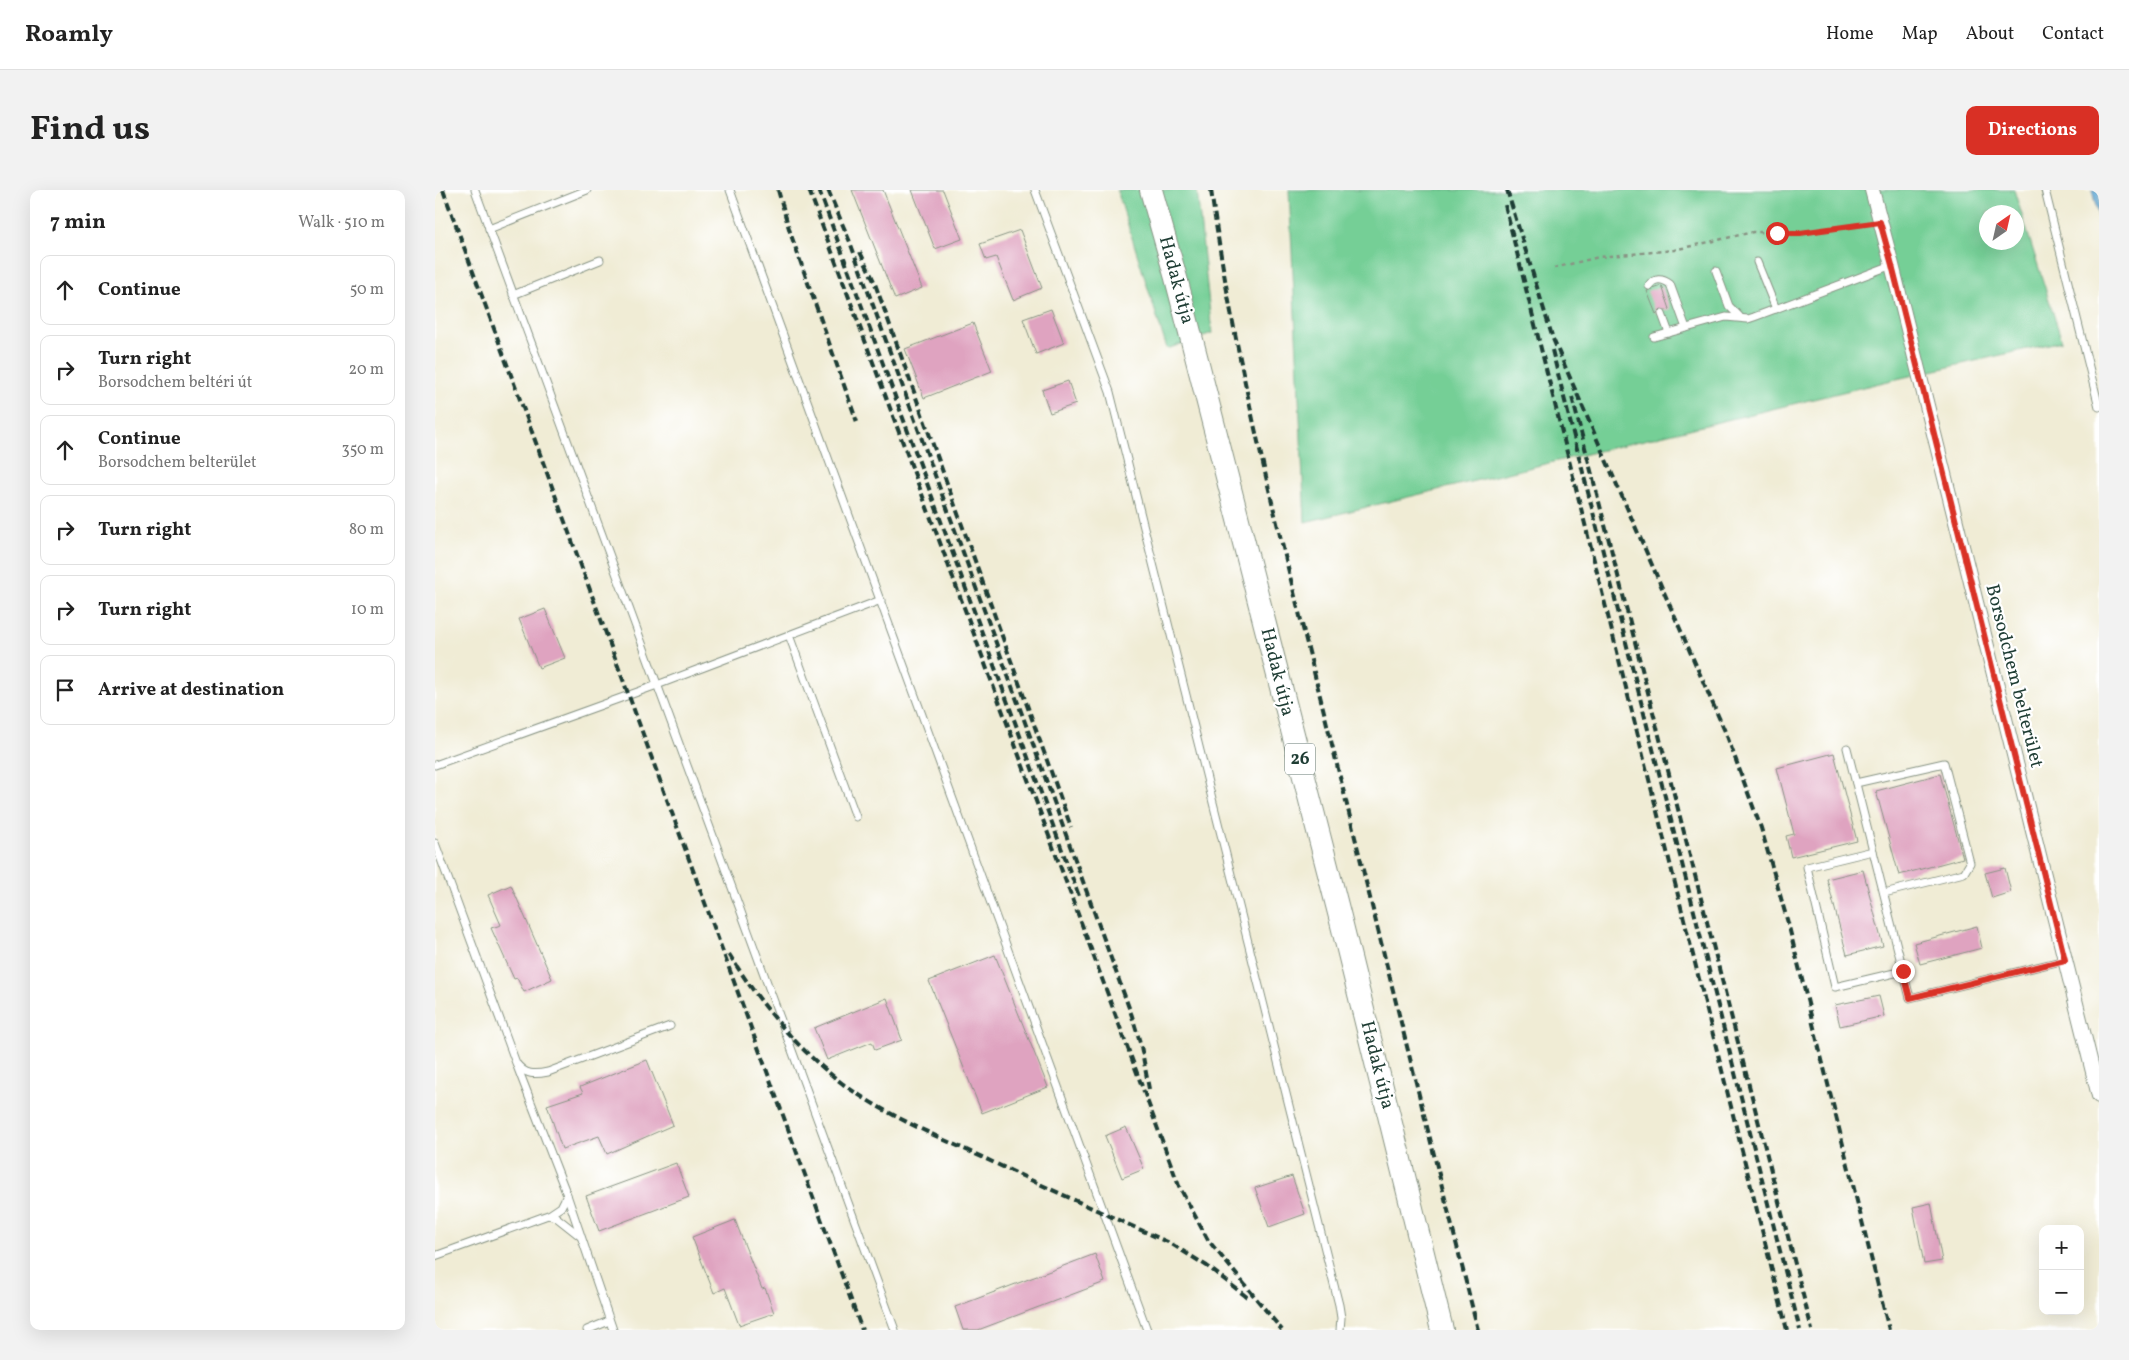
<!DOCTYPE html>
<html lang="en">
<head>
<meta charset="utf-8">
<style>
  body { margin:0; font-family:Vollkorn,serif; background:#f2f2f2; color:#222 }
  .controls { position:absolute; right:15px; bottom:15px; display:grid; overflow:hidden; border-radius:10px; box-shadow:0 5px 20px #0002 }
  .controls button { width:45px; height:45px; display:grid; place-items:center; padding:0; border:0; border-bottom:1px solid #e0e0e0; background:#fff; color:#222; font:25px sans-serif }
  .compass { position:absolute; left:1544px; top:15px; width:45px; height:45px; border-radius:50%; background:#fff; box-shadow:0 5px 20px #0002; rotate:34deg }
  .stop { position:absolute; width:15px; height:15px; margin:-11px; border:4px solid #d93025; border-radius:50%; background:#fff }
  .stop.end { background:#d93025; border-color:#fff; box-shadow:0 1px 5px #0008 }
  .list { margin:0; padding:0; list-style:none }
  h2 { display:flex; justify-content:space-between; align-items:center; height:65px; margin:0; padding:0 20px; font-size:21px }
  h2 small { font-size:16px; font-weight:400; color:#767676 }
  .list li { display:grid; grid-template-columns:32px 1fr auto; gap:15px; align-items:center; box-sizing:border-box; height:70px; margin:0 10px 10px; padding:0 10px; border:1px solid #e0e0e0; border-radius:10px }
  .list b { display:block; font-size:19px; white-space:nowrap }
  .list p { margin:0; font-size:16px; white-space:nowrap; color:#767676 }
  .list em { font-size:16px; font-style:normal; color:#767676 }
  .icon { flex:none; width:28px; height:28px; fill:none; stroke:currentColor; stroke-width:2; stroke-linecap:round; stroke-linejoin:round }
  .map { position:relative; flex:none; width:1664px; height:1140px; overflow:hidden; border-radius:10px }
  header { display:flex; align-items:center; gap:30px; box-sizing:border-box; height:70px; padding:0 25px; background:#fff; border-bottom:1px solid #e0e0e0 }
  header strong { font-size:24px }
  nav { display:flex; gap:28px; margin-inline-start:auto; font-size:18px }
  .intro { display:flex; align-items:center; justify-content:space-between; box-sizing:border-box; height:120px; padding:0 30px }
  h1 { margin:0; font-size:35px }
  .button { padding:12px 22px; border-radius:10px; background:#d93025; color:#fff; font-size:18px; font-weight:700 }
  main { display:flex; gap:30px; padding:0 30px }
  aside { flex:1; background:#fff; border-radius:10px; box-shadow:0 5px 20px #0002 }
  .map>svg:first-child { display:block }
  .green { fill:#75cf96; stroke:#4a8665; fill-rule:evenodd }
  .water { fill:#5ca5d3; stroke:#3e7184 }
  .building { fill:#dfa3c0 }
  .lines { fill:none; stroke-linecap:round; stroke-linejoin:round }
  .lane-casing { stroke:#889484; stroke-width:9 }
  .street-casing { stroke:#889484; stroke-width:16 }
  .primary-casing { stroke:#889484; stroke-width:24 }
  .path { stroke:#889484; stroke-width:2.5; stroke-dasharray:4 4; stroke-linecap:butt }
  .lane { stroke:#fff; stroke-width:7 }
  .street { stroke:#fff; stroke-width:14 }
  .primary { stroke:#fff; stroke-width:22 }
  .rail { stroke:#1f3d34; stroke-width:4; stroke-dasharray:8 4; stroke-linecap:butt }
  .route { stroke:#d93025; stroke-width:6 }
  .labels { text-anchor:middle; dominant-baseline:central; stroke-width:4.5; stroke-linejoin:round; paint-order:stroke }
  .shield { fill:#fff; stroke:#627771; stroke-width:1 }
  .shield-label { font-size:18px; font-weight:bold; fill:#1f3d34 }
  .street-label { font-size:19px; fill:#1f3d34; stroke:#fff }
</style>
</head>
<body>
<header>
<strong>Roamly</strong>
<nav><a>Home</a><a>Map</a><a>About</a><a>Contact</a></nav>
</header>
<div class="intro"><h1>Find us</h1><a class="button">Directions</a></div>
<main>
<aside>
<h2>7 min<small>Walk · 510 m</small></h2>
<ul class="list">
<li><svg class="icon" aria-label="ahead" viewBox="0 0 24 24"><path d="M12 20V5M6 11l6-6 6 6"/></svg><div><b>Continue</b></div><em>50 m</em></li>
<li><svg class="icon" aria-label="right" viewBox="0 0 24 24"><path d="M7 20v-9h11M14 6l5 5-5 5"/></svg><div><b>Turn right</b><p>Borsodchem beltéri út</p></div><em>20 m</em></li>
<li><svg class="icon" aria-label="ahead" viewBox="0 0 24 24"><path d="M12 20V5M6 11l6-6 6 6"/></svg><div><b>Continue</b><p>Borsodchem belterület</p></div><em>350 m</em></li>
<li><svg class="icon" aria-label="right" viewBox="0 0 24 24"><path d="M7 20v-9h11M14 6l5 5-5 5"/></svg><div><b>Turn right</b></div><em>80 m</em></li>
<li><svg class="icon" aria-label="right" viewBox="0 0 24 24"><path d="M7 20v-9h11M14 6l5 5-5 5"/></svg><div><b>Turn right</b></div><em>10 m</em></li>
<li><svg class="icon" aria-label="arrive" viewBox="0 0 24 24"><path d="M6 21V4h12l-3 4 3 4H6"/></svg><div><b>Arrive at destination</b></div></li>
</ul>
</aside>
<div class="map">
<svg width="1664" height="1140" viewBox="0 0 1664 1140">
  <rect width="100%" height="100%" fill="#fff"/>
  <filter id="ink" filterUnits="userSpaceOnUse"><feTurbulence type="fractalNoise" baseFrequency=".02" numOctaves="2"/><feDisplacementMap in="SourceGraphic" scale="10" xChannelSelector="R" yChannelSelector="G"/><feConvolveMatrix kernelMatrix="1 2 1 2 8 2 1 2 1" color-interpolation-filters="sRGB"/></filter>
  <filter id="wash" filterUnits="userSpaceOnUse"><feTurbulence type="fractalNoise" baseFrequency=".0096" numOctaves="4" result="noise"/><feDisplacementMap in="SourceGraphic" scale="20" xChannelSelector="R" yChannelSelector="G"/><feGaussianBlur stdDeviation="1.12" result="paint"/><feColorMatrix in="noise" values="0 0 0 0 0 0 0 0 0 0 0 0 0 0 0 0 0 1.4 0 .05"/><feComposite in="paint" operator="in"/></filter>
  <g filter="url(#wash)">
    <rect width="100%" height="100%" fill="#f0ecd5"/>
    <g class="green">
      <polygon points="682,0 762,0 777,143 732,159"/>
      <path d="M854,0H1579L1627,151L1453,191L870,332ZM1552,22H1582V52H1552Z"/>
    </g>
    <polygon class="water" points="1657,0 1664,0 1664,30"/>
    <g id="blocks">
      <g class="building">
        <polygon points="417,0 448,0 487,98 460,109"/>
        <polygon points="477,0 508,0 527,49 500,59"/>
        <polygon points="585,40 607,98 578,110 561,67 551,70 545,54"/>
        <polygon points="1227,96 1235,119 1231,120 1226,119 1221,124 1212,101"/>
        <polygon points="616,119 629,153 601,164 588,129"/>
        <polygon points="538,133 557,181 489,208 470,159"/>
        <polygon points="633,191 641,214 615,223 607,200"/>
        <polygon points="110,419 130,468 104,478 84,429"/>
        <polygon points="1399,563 1422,651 1356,667 1351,646 1359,644 1342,578"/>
        <polygon points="1505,584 1528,668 1464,685 1441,601"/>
        <polygon points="1570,678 1576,702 1557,708 1550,683"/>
        <polygon points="1428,680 1448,756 1412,765 1392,689"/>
        <polygon points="76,695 117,789 89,802 82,788 79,789 56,738 66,735 53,705"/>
        <polygon points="1542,736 1547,758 1485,774 1479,753"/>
        <polygon points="560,765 613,897 547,923 494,791"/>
        <polygon points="1444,806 1449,826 1405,836 1400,815"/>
        <polygon points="452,808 467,850 440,860 437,852 392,870 379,838"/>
        <polygon points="212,870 238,935 172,964 164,946 127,959 112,915 148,903 145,897"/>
        <polygon points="691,937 709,979 687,988 670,946"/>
        <polygon points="241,973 254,1007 164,1041 151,1006"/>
        <polygon points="857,986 870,1024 834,1037 820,998"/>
        <polygon points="1496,1013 1507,1071 1489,1074 1478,1017"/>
        <polygon points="300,1030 310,1056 327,1099 330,1098 339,1123 304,1135 290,1098 279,1103 257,1047"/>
        <polygon points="660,1064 670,1092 543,1140 528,1140 520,1117"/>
      </g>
    </g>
  </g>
  <g filter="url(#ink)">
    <use href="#blocks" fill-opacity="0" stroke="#889484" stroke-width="1"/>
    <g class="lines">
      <defs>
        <g id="lane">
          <polyline points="40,0 460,1140"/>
          <polyline points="295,0 712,1140"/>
          <polyline points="600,0 675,202 904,1115 906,1128 905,1140"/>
          <polyline points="1610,0 1664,217"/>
          <polyline points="54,39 152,0"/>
          <polyline points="1322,72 1341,119"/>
          <polyline points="1281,81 1294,116 1304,126"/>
          <path d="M1214,96C1219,88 1227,88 1235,94L1251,138"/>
          <polyline points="78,105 165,70"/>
          <polyline points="1227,124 1234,143"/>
          <polyline points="1219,147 1291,127 1313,129 1319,127 1457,75"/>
          <polyline points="354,445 421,627"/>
          <polyline points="1412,558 1475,808 1630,770"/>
          <polyline points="0,575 222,495 446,410"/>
          <polyline points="1421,593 1509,573 1535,673 1529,683 1449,703"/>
          <path d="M0,653L81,873C90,885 99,885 113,882L235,836"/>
          <polyline points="1438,661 1372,677 1400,797 1468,781"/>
          <polyline points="82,876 132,1005 178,1140"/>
          <polyline points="114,1025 126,1017 132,1005"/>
          <polyline points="0,1066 113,1025 121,1027 145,1046"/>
          <polyline points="152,1140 174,1131"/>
        </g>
        <polyline id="street" points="1437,0 1457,75 1664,906"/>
        <polyline id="primary" points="716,0 741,88 905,727 1007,1140"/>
      </defs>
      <use href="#lane" class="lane-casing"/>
      <use href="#street" class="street-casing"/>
      <use href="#primary" class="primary-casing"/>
      <polyline class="path" points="1119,78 1164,67 1239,60 1318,42 1365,43 1433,33"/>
      <use href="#lane" class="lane"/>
      <use href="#street" class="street"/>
      <use href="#primary" class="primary"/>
      <g class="rail">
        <polyline points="8,0 427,1140"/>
        <polyline points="343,0 355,42 422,232"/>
        <polyline points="374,0 744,996 773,1050 847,1140"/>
        <polyline points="384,0 644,706"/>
        <polyline points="393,0 415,52 697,826 706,856 714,899"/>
        <path d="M776,0C800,175 845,346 888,518C939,725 991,933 1043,1140"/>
        <polyline points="1072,0 1118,149 1292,546 1326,638 1353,733 1454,1140"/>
        <polyline points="1070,15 1352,1140"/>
        <polyline points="425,62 439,91 636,637"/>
        <polyline points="1117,160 1365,1140"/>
        <polyline points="1137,207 1377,1140"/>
        <path d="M294,764C325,814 361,858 408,894C451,925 501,946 549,968C610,997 672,1025 735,1053L772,1076L812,1107"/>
      </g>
    </g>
  </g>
  <g class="lines" filter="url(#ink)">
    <polyline class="route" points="1342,43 1365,43 1445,32 1457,75 1630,770 1475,808 1468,781"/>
  </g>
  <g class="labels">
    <rect class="shield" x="850" y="553.5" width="30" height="31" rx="4"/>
    <g class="shield-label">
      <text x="865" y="569">26</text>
    </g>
    <g class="street-label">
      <text transform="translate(741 90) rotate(75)">Hadak útja</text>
      <text transform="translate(842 482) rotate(76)">Hadak útja</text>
      <text transform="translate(1579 486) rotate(76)">Borsodchem belterület</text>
      <text transform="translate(942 875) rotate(76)">Hadak útja</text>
    </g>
  </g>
</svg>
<div class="controls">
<button>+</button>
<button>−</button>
</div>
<svg class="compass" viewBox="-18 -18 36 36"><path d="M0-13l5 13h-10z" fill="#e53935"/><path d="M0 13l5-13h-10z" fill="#767676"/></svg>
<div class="stop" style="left:1342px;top:43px"></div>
<div class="stop end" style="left:1468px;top:781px"></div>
</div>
</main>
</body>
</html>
